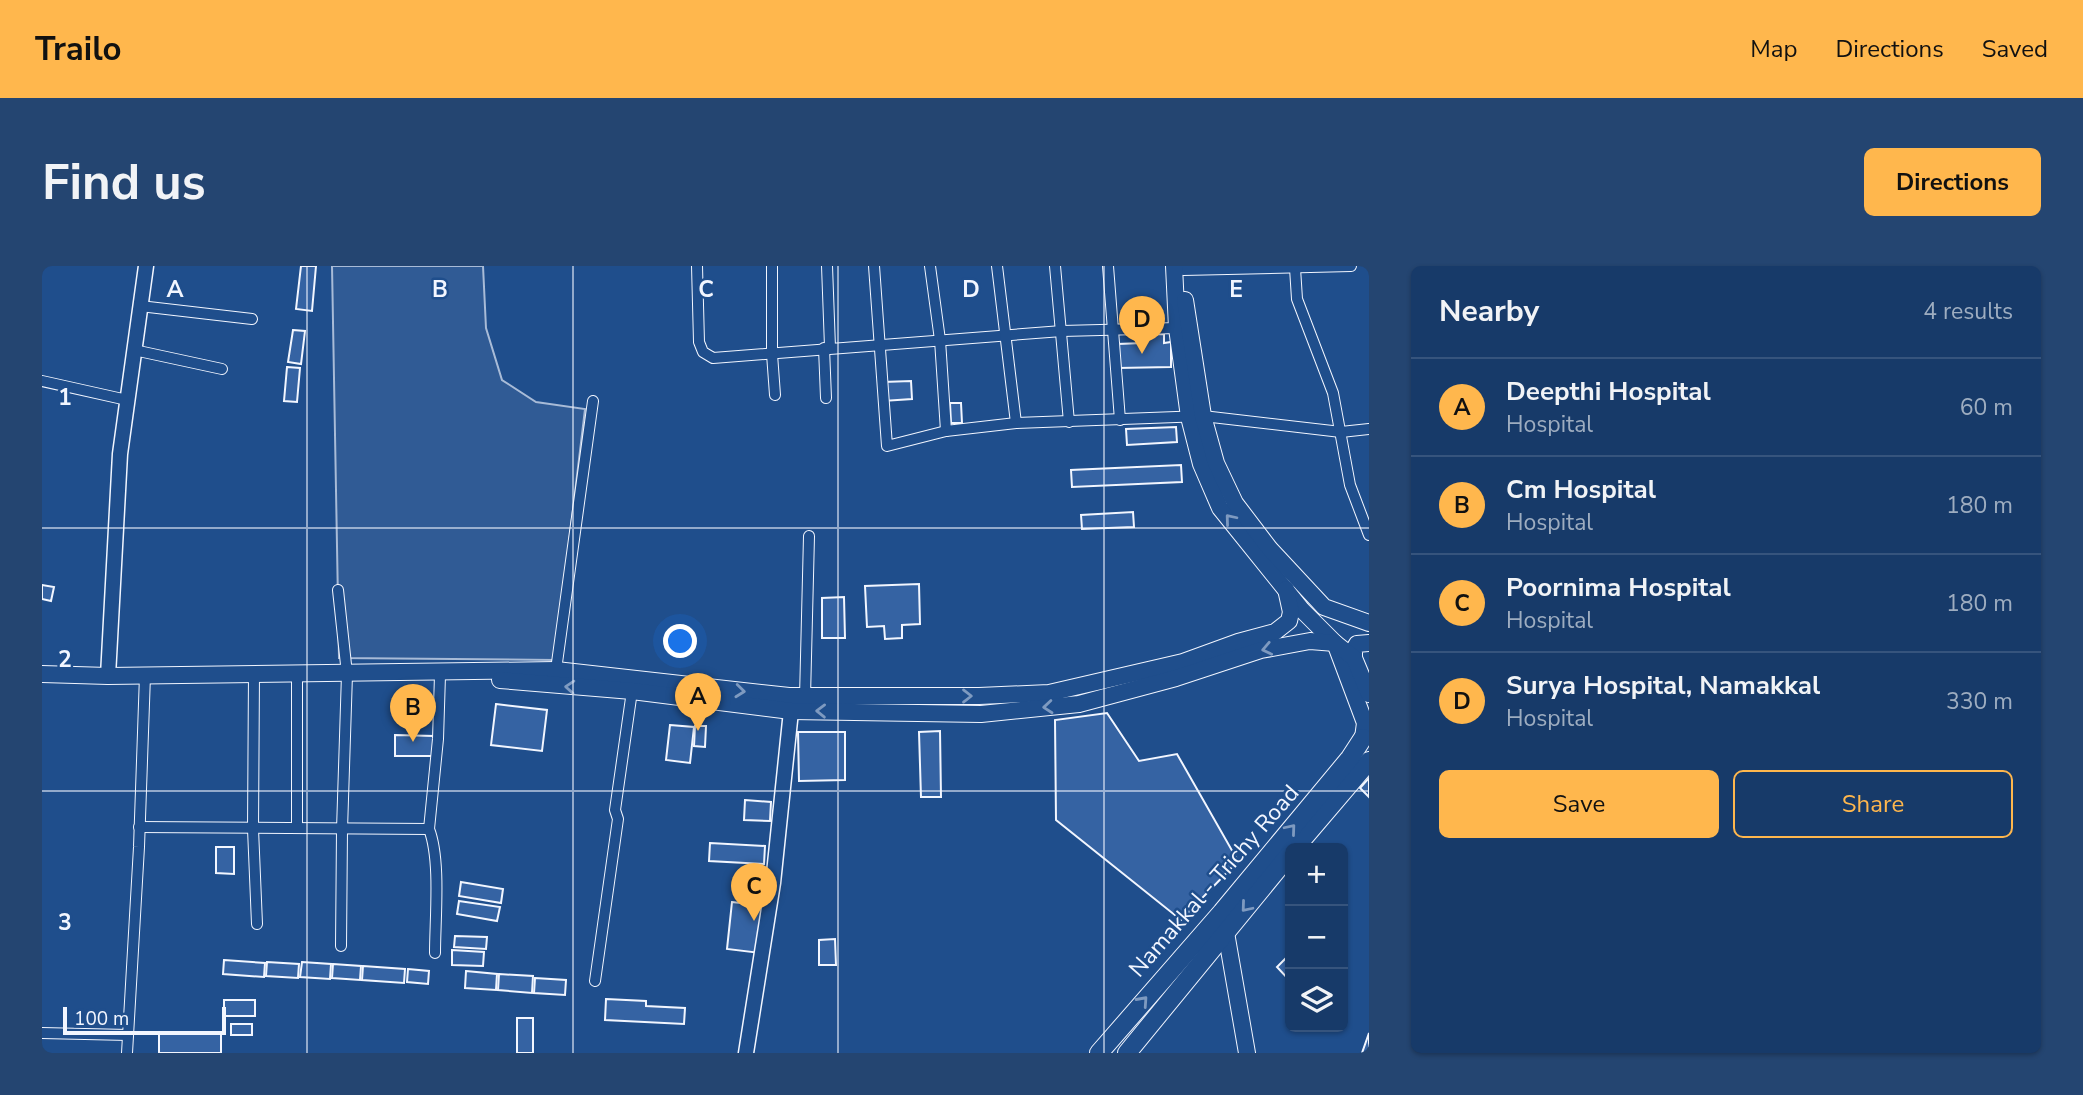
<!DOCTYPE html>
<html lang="en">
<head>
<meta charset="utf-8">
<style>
  body { margin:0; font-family:"Nunito Sans",sans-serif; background:#244571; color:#f1f3f6 }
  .controls { position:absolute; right:21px; bottom:21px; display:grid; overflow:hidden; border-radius:10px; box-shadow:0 2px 5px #0004 }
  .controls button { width:63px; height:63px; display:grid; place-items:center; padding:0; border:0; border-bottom:2px solid #36547d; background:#173a69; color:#f1f3f6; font:35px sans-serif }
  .scale { position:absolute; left:21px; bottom:18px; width:163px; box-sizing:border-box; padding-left:7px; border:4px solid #f2f6ff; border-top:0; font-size:19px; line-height:24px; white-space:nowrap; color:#f2f6ff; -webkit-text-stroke:5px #1f4e8c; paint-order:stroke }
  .you { position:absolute; left:639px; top:376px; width:24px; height:24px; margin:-18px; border:5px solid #fff; border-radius:50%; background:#1a73e8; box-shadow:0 0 0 10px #1a73e833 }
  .badge { display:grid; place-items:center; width:46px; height:46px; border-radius:50%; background:#ffb74d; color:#111; font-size:23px; font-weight:700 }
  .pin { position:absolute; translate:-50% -58px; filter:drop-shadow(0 2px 4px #0008) }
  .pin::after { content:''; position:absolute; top:37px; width:24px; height:21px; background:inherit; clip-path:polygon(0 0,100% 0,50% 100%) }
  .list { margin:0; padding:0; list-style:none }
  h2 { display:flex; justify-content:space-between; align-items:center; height:91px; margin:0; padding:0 28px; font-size:30px }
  h2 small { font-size:23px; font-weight:400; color:#9eadc0 }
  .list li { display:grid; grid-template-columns:46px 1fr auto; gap:21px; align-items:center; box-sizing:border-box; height:98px; padding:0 28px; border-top:2px solid #36547d }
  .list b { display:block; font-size:26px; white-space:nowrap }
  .list p { margin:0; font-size:23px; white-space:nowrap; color:#9eadc0 }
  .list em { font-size:23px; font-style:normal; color:#9eadc0 }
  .actions { display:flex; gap:14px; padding:21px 28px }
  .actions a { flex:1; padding:16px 0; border:2px solid #ffb74d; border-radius:10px; text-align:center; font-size:24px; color:#ffb74d }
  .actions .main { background:#ffb74d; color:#111 }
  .icon { flex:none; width:38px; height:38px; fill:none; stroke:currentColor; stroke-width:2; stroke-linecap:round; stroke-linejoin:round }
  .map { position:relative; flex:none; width:1327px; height:787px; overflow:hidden; border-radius:10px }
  header { display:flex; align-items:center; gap:42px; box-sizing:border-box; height:98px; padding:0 35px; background:#ffb74d; color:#111 }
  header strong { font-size:33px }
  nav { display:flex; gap:38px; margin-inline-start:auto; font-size:24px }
  .intro { display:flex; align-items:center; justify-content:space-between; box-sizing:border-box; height:168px; padding:0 42px }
  h1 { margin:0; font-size:49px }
  .button { padding:18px 32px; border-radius:10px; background:#ffb74d; color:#111; font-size:24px; font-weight:700 }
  main { display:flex; gap:42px; padding:0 42px }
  aside { flex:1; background:#173a69; border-radius:10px; box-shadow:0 2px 5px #0004 }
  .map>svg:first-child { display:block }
  .green { fill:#305b95; stroke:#a8bbd7; stroke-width:2 }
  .building { fill:#3563a3; stroke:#f2f6ff; stroke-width:2 }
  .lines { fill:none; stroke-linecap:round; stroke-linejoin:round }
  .street-casing { stroke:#f2f6ff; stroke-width:12 }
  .secondary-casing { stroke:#f2f6ff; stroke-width:17 }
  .primary-casing { stroke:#f2f6ff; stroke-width:18 }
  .highway-casing { stroke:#f2f6ff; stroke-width:20 }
  .street { stroke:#1f4e8c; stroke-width:10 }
  .secondary { stroke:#1f4e8c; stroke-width:14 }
  .primary { stroke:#1f4e8c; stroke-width:16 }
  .highway { stroke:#1f4e8c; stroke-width:18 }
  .oneway { stroke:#7e9ac0 }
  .grid { fill:none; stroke:#f2f6ff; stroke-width:2; stroke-opacity:0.55 }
  .labels { text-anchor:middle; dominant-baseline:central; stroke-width:5; stroke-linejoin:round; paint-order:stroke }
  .street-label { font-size:23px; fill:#f2f6ff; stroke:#1f4e8c }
  .grid-label { font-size:23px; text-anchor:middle; font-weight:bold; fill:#f2f6ff; stroke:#1f4e8c; stroke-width:5; stroke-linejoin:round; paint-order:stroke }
</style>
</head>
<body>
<header>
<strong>Trailo</strong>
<nav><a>Map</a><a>Directions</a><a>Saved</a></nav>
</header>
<div class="intro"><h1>Find us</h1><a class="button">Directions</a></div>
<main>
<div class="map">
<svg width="1327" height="787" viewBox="0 0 1327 787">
  <rect width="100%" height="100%" fill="#1f4e8c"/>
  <polygon class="green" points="290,0 441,0 444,62 460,114 494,136 543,143 513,394 297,392"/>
  <g class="building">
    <polygon points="259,0 274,0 270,45 254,43"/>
    <polygon points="251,64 263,65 259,98 246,96"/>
    <polygon points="1122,68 1122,77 1129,76 1129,101 1076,102 1076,78 1100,77 1100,69"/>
    <polygon points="245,101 258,102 255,136 242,135"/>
    <polygon points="869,115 870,133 841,135 841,116"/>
    <polygon points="908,137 919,137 920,157 909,157"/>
    <polygon points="1134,161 1135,176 1085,179 1084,163"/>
    <polygon points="1139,199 1140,216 1030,221 1029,204"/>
    <polygon points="1091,246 1092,261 1040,263 1039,249"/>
    <polygon points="877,318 878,358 860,359 860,372 843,373 842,360 825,361 823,320"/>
    <polygon points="0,319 12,321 9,335 0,333"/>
    <polygon points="802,331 803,372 780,372 780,332"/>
    <polygon points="454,438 505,444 500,485 449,479"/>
    <polygon points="1065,447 1097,495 1135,488 1196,595 1139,654 1014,554 1013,454"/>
    <polygon points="628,459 652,461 648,497 624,494"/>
    <polygon points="653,460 664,460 663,481 652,480"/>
    <polygon points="898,465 899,531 879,531 877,466"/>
    <polygon points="756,466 803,466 803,514 757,515"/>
    <polygon points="353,469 392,470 392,490 353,490"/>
    <polygon points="1327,512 1327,531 1318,522"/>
    <polygon points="703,534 729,536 728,555 702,554"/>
    <polygon points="668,577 723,580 722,598 667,595"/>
    <polygon points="174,581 192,581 192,608 174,607"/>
    <polygon points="419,616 461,623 459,637 417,630"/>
    <polygon points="417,635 458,641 455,655 415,648"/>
    <polygon points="690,636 724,640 718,687 685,683"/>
    <polygon points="413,670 445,671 444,683 412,681"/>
    <polygon points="793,673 794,699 777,699 777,674"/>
    <polygon points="410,684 442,686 441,700 410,699"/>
    <polygon points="1248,688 1248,715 1235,701"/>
    <polygon points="182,694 223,697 222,711 181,708"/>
    <polygon points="225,696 257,698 256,712 224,710"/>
    <polygon points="260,696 289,698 288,713 258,711"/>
    <polygon points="291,698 319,700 318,714 290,712"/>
    <polygon points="321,700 363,703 362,717 320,714"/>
    <polygon points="366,703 387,705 386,718 365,716"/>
    <polygon points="424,705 455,708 454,724 423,722"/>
    <polygon points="457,708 491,710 490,727 456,724"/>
    <polygon points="493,712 524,714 523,729 492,727"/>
    <polygon points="564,733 604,735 604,740 643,742 642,758 563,754"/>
    <rect x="182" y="734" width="31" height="16"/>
    <rect x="475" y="752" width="16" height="35"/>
    <rect x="189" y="758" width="21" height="11"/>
    <polygon points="179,766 179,787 117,787 117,767"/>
    <polygon points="1327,767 1327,787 1320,787"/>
  </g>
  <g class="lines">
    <defs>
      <g id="street">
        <polyline points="655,0 657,76 661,86 671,92 1020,65 1135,62"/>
        <polyline points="730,0 730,88 733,129"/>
        <polyline points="785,0 788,81"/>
        <polyline points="832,0 845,180 904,165 974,157 1161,150 1299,166 1327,163"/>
        <polyline points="888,0 898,74 904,165"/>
        <polyline points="955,0 974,157"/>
        <polyline points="1013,0 1027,156"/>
        <polyline points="1066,0 1078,154"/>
        <polyline points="1253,2 1255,33 1291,127 1308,219 1327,269"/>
        <polyline points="1141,4 1309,0"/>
        <polyline points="98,40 210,53"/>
        <polyline points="782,82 784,132"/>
        <polyline points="92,84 180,103"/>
        <polyline points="0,115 85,134"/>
        <polyline points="296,324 305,408 300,564 299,680"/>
        <polyline points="514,404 551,135"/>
        <polyline points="212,408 211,563 215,658"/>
        <polyline points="255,408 255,562"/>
        <polyline points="763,431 767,270"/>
        <polyline points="97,561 387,563"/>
        <path d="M393,687C393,653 399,594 387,563L396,473L398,409"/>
        <polyline points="553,715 576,553 573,544 590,425"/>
        <polyline points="0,767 86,769"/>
        <polyline points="85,787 97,581 103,409"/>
      </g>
      <g id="secondary">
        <polyline points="66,410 78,188 104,0"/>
        <polyline points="704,787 731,617 749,445 748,435"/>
      </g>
      <g id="primary">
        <polyline points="1132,0 1135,62 1147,151 1159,198 1178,242 1260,344 1293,377 1323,457 1321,472"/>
        <polyline points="1143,34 1161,150 1174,197 1193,237 1228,283 1282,341 1327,357"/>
        <polyline points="1312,392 1312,383 1315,378 1327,377"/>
        <polyline points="0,408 66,410 514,404 747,430 937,430 1007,427 1141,396 1196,376 1233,366 1247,355 1249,346 1244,323"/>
        <polyline points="458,414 590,425 749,445 939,448 1037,438 1134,412 1219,384 1268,375 1293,377 1312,392 1327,428"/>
        <polyline points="1182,655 1205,787"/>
      </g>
      <g id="highway">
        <polyline points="1253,582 1327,495"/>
        <polyline points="1057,787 1180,646 1308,492 1321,472"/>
        <polyline points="1085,787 1248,588"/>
      </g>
    </defs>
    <use href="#street" class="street-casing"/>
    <use href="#secondary" class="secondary-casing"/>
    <use href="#primary" class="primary-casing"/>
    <use href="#highway" class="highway-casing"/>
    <use href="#street" class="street"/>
    <use href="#secondary" class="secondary"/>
    <use href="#primary" class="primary"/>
    <use href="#highway" class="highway"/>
  </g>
  <defs><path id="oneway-chevron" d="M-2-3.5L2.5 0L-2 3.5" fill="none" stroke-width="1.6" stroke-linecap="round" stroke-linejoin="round" transform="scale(1.75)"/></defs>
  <g class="oneway">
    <use href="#oneway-chevron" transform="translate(1188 253) rotate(-130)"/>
    <use href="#oneway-chevron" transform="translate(1225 383) rotate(168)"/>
    <use href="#oneway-chevron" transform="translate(528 421) rotate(-176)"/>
    <use href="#oneway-chevron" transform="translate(698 425) rotate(6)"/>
    <use href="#oneway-chevron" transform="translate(925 430)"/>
    <use href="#oneway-chevron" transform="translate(1006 441) rotate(175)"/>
    <use href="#oneway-chevron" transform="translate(779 445) rotate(-179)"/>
    <use href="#oneway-chevron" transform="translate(1249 563) rotate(-50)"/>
    <use href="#oneway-chevron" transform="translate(1204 641) rotate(130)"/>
    <use href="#oneway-chevron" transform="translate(1101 735) rotate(-48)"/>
  </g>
  <path class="grid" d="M265,0V787M531,0V787M796,0V787M1062,0V787M0,262H1327M0,525H1327"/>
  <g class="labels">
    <g class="street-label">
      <text transform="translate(1172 615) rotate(-49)">Namakkal - Trichy Road</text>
    </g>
  </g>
  <g class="grid-label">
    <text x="133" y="31">A</text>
    <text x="398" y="31">B</text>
    <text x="664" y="31">C</text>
    <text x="929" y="31">D</text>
    <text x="1194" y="31">E</text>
    <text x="23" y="139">1</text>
    <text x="23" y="401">2</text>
    <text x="23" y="664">3</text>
  </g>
</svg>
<div class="controls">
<button>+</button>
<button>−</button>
<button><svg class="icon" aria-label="layers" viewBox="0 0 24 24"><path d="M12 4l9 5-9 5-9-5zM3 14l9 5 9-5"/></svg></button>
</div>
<div class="scale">100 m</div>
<div class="you"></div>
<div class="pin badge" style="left:656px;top:465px">A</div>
<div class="pin badge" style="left:371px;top:476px">B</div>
<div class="pin badge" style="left:712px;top:655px">C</div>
<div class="pin badge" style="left:1100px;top:88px">D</div>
</div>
<aside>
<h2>Nearby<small>4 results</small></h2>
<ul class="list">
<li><span class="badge">A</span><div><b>Deepthi Hospital</b><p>Hospital</p></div><em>60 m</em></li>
<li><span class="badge">B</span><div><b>Cm Hospital</b><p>Hospital</p></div><em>180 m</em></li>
<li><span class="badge">C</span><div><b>Poornima Hospital</b><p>Hospital</p></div><em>180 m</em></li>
<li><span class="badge">D</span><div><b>Surya Hospital, Namakkal</b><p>Hospital</p></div><em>330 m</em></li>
</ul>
<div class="actions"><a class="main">Save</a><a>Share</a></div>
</aside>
</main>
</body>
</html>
